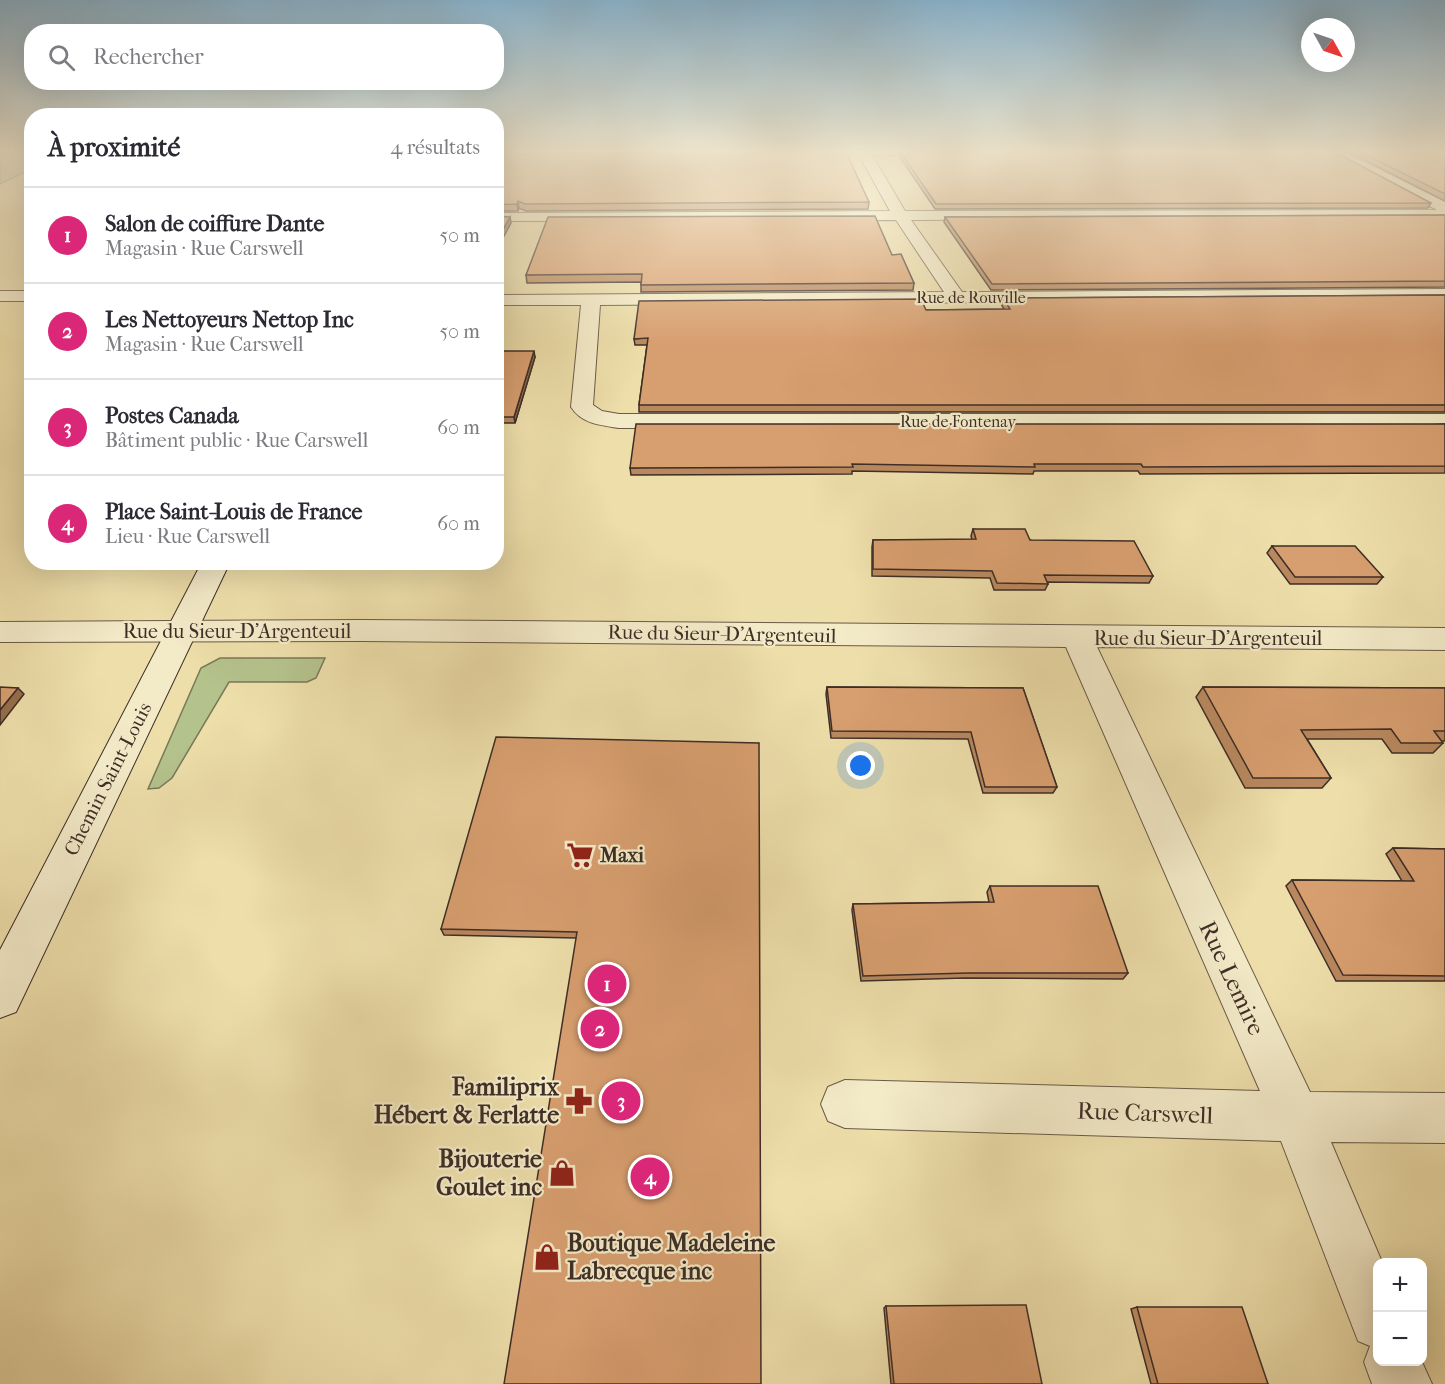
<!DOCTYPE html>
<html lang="fr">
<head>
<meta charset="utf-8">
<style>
  body { margin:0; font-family:"IM FELL French Canon",serif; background:#f2f2f3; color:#2b2b33 }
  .controls { position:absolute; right:18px; bottom:18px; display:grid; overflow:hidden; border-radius:12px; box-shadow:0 6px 24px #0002 }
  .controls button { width:54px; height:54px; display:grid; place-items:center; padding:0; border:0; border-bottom:2px solid #e1e1e2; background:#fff; color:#2b2b33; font:30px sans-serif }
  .compass { position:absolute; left:1301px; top:18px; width:54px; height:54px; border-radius:50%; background:#fff; box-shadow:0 6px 24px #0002; rotate:130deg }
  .you { position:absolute; left:861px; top:766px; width:21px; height:21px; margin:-15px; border:4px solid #fff; border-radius:50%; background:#1a73e8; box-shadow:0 0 0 9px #1a73e833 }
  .badge { display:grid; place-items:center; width:39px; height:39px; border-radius:50%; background:#db2777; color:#fff; font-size:20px; font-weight:700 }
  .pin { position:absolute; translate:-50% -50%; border:3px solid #fff; box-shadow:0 2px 6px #0006 }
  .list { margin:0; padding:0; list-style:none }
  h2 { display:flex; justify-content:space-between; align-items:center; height:78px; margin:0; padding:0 24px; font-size:26px }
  h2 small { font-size:20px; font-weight:400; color:#7c7c81 }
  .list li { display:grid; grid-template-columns:39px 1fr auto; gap:18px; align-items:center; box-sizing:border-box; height:96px; padding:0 24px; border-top:2px solid #e1e1e2 }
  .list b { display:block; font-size:22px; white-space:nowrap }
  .list p { margin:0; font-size:20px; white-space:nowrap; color:#7c7c81 }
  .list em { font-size:20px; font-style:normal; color:#7c7c81 }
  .icon { flex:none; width:33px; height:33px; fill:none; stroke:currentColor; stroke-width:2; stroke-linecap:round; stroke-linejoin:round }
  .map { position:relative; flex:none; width:1445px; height:1384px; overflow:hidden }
  .search { position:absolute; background:#fff; box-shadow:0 6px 24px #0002; left:24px; top:24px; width:480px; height:66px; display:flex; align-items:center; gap:15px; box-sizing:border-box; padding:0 21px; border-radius:24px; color:#7c7c81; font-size:22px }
  .panel { position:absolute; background:#fff; box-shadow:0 6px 24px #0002; left:24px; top:108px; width:480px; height:462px; border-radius:24px }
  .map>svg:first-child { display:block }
  .green { fill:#b4c28c; stroke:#797859; stroke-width:1.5 }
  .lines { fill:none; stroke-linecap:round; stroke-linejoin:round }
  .street-casing { stroke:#6a5a47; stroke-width:2 }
  .secondary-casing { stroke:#3e2e26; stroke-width:2 }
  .street { fill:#f3eac8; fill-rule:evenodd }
  .secondary { fill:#f3eac8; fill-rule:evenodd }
  .wall { fill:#b9885f; stroke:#3e2e26; stroke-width:1.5 }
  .shaded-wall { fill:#966f4e; stroke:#3e2e26; stroke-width:1.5 }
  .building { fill:#d79e6f; stroke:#3e2e26; stroke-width:1.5 }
  .labels { text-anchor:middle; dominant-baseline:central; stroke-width:4.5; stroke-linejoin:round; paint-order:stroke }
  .far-street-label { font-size:16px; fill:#3e2e26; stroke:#f3eac8 }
  .street-label { font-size:20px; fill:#3e2e26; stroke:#f3eac8 }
  .poi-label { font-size:20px; font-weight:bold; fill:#3e2e26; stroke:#f3eac8; text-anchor:start }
  .near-street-label { font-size:24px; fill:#3e2e26; stroke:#f3eac8 }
  .near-poi-label { font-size:24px; font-weight:bold; fill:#3e2e26; stroke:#f3eac8; text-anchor:end }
</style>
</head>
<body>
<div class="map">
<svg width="1445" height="1384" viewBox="0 0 1445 1384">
  <rect width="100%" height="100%" fill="#eddeaa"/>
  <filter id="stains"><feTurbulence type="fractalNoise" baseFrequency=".00333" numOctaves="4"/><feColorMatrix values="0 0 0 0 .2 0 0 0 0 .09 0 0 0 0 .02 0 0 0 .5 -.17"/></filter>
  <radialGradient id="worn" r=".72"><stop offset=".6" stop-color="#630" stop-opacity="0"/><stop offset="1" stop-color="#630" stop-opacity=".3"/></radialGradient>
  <g class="green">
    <polygon points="0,151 31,151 31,169 0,184"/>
    <polygon points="220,658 325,658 316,678 307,682 229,682 172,778 159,788 148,789 201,668"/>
  </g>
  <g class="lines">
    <defs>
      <g id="street">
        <path d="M798,151H993L987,155H872L905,211L1437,210L1327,151H1342L1445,202V218L911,220L962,292L1445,289V299L600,305L593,405L602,411L619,414H1445V428H619C600,425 582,424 571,407L581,305H496V295L944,292L896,220L496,221V213L890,211L859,155L803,156L799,155Z"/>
        <rect x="0" y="291" width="32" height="10"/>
        <polygon points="361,620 1445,628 1445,650 1097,647 1310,1092 1445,1093 1445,1143 1331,1142 1382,1262 1378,1262 1378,1362 1422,1362 1432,1384 1372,1384 1364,1362 1370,1346 1358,1341 1281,1141 845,1128 828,1121 821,1104 828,1087 845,1080 1260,1091 1066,647 361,641 0,642 0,622"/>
      </g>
      <polygon id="secondary" points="202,562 230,562 16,1012 0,1018 0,950"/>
    </defs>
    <use href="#street" class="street-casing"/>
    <use href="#secondary" class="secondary-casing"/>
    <use href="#street" class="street"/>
    <use href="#secondary" class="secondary"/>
  </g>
  <g class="wall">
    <polygon points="1347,151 1445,151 1445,201"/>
    <polygon points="901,153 988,153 1431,203 1428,208 935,209 900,157"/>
    <polygon points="496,154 869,202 868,209 526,211 519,208 518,211 496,211"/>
    <polygon points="1445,215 1445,287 991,290 944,222 945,217"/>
    <polygon points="892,255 914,283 913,290 641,292 641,282 527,283 526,275"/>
    <polygon points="1445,295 1445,412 639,412 639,405 647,345 635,345 634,339 926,310 1004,309 1001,304 1003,298"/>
    <polygon points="535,357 515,423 496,423 496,362"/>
    <polygon points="1445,424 1445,473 1140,474 1138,471 1034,471 1033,474 852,471 852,474 631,475 630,468"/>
    <polygon points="973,529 1030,540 1153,576 1149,583 1047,582 1048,584 1045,590 994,590 990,578 872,576 872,547 873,540 972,540 971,536"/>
    <polygon points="1272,546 1383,577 1377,584 1290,584 1267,553"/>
    <polygon points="827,687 1023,688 1057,787 1053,793 983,793 968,739 831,738 826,694"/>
    <polygon points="1203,687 1445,688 1445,741 1441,741 1443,743 1433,753 1392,753 1382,739 1307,739 1331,778 1322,788 1245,788 1196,697"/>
    <polygon points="759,743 576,938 444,935 441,929"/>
    <polygon points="1393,848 1445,849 1445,981 1336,981 1286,886 1292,880 1402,881 1386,854"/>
    <polygon points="990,886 1128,973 1123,979 965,978 861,981 852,910 853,904 989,902 987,892"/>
    <polygon points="886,1306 1042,1384 891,1384 884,1308"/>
    <polygon points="1137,1307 1268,1384 1151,1384 1131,1309"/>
  </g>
  <g class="shaded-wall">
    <polygon points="518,201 519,208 518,211 517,204"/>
    <polygon points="510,217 511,223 496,251 496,242"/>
    <polygon points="534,351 535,357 515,423 514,417"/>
    <polygon points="18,688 24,694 0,725 0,710"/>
  </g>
  <g class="building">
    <polygon points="991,151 1333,151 1431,203 936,204 901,153 988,153"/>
    <polygon points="1358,151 1445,151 1445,194"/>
    <polygon points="846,152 869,202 525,204 518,201 517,204 496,205 496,154"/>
    <polygon points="1445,215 1445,281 992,284 945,217"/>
    <polygon points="496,216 510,217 496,242"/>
    <polygon points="875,216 892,255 901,254 914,283 641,285 642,274 526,275 548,217"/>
    <polygon points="1445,295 1445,405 639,405 648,338 634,339 639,301 921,299 926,310 1010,309 1003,298"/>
    <polygon points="501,351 534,351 514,417 496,417 496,362"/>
    <polygon points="636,424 1445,424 1445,466 1143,467 1141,464 1034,464 1035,467 852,464 853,467 630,468"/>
    <polygon points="973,529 1025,529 1030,540 1134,541 1153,576 1044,575 1048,584 997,583 992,571 873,569 873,540 976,539"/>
    <polygon points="1272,546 1355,546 1383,577 1295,577"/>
    <polygon points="0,687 18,688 0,710"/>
    <polygon points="827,687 1023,688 1057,787 985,787 971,732 832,731"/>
    <polygon points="1203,687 1445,688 1445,731 1434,731 1443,743 1401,743 1391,729 1301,730 1331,778 1253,778"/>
    <polygon points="496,737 759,743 761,1384 504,1384 577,932 441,929"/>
    <polygon points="1393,848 1445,849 1445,976 1343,975 1292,880 1414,881"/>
    <polygon points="990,886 1098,886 1128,973 968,973 863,976 853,904 994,902"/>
    <polygon points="1026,1305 1042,1384 894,1384 886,1306"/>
    <polygon points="1137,1307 1242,1307 1268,1384 1158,1384"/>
  </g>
  <linearGradient id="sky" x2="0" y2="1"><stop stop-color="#89b6d2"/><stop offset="0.44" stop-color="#f7f0d9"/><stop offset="1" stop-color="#f7f0d9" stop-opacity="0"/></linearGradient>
  <rect width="1445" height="345" fill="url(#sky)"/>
  <defs>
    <symbol id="supermarket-bare" viewBox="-9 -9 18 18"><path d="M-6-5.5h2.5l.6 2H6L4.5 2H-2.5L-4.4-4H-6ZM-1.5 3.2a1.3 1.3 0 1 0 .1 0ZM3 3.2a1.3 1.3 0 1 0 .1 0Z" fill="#8f2418" stroke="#f3eac8" stroke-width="2.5" paint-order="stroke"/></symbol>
    <symbol id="pharmacy-bare" viewBox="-9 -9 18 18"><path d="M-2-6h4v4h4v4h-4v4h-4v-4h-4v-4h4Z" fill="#8f2418" stroke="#f3eac8" stroke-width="2.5" paint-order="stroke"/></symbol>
    <symbol id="shop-bare" viewBox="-9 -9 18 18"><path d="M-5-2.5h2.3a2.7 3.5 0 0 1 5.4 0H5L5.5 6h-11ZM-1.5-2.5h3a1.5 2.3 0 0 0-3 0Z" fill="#8f2418" stroke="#f3eac8" stroke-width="2.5" paint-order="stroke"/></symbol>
  </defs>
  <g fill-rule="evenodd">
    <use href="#supermarket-bare" x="561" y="836" width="38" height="38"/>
    <use href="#pharmacy-bare" x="560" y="1082" width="38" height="38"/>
    <use href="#shop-bare" x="543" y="1154" width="38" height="38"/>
    <use href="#shop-bare" x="528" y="1238" width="38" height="38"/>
  </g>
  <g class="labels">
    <g class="far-street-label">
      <text x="971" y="297">Rue de Rouville</text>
      <text x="958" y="421">Rue de Fontenay</text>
    </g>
    <g class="street-label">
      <text x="237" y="631">Rue du Sieur-D'Argenteuil</text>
      <text transform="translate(722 634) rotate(1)">Rue du Sieur-D'Argenteuil</text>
      <text x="1208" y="638">Rue du Sieur-D'Argenteuil</text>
      <text transform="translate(108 779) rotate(-63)">Chemin Saint-Louis</text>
    </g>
    <g class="poi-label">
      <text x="600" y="855">Maxi</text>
    </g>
    <g class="near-street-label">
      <text transform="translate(1232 978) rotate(65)">Rue Lemire</text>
      <text transform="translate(1145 1113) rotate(2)">Rue Carswell</text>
    </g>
    <g class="near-poi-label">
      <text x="559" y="1087">Familiprix<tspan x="559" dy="28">Hébert &amp; Ferlatte</tspan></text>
      <text x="542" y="1159">Bijouterie<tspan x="542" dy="28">Goulet inc</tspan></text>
      <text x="567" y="1243" text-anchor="start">Boutique Madeleine<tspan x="567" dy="28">Labrecque inc</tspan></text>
    </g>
  </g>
  <rect width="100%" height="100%" filter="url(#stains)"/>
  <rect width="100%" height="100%" fill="url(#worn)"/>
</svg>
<div class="controls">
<button>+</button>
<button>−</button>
</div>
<svg class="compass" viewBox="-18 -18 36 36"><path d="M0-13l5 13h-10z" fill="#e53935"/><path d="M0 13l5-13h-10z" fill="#7c7c81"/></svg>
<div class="you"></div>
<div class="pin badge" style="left:607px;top:984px">1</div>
<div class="pin badge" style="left:600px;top:1029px">2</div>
<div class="pin badge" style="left:621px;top:1101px">3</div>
<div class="pin badge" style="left:650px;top:1177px">4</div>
<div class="search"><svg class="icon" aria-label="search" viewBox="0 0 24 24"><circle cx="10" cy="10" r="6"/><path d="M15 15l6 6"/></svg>Rechercher</div>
<section class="panel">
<h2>À proximité<small>4 résultats</small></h2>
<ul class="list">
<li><span class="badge">1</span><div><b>Salon de coiffure Dante</b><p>Magasin · Rue Carswell</p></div><em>50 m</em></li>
<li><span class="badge">2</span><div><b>Les Nettoyeurs Nettop Inc</b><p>Magasin · Rue Carswell</p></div><em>50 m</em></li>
<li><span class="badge">3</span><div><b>Postes Canada</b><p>Bâtiment public · Rue Carswell</p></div><em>60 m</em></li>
<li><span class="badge">4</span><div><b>Place Saint-Louis de France</b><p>Lieu · Rue Carswell</p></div><em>60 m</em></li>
</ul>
</section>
</div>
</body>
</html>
